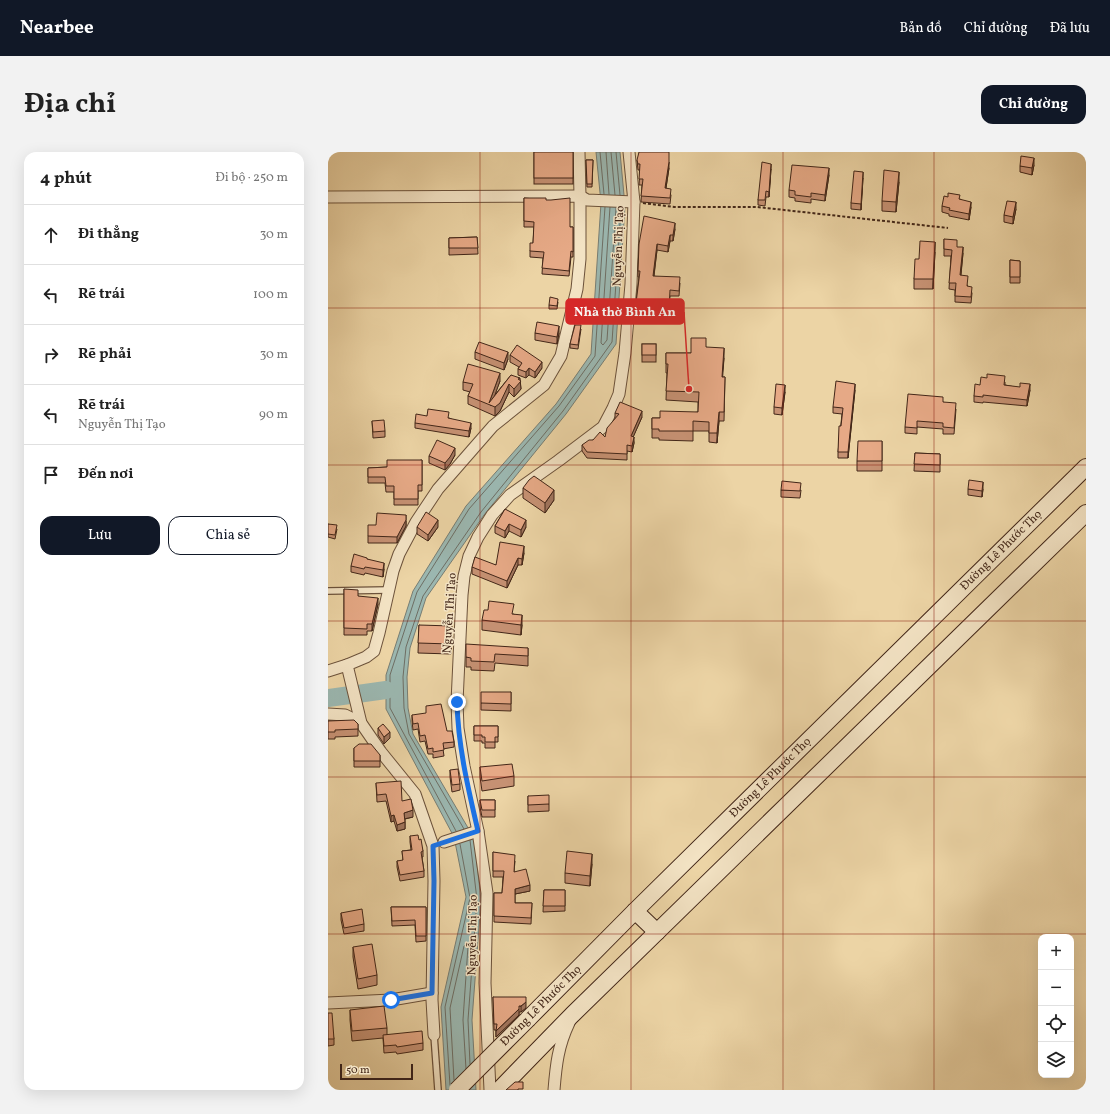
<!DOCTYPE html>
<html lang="vi">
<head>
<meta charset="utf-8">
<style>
  body { margin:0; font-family:Vollkorn,serif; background:#f2f2f2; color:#222 }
  .controls { position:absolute; right:12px; bottom:12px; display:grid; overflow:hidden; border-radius:8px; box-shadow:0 4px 16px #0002 }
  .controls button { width:36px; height:36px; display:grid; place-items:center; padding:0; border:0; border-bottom:1px solid #e0e0e0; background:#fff; color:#222; font:20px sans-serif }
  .scale { position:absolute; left:12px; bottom:10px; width:73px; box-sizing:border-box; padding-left:4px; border:2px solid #422618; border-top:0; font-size:11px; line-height:14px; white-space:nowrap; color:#422618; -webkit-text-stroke:3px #f3e3c4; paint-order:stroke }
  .stop { position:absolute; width:12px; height:12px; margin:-9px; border:3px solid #1a73e8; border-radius:50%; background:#fff }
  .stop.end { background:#1a73e8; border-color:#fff; box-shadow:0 1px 4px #0008 }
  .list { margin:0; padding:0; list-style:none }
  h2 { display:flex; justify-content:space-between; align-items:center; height:52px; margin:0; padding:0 16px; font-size:17px }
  h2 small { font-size:13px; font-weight:400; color:#767676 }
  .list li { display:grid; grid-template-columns:26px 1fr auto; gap:12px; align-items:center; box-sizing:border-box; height:60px; padding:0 16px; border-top:1px solid #e0e0e0 }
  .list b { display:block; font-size:15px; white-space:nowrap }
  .list p { margin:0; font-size:13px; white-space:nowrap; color:#767676 }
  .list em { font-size:13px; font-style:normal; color:#767676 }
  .actions { display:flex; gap:8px; padding:12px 16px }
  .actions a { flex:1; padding:9px 0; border:1px solid #111827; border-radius:12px; text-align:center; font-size:14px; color:#111827 }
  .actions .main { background:#111827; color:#fff }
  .icon { flex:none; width:22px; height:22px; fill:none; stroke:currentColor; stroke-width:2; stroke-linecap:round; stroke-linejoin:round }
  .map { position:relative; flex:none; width:758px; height:938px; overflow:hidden; border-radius:12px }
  header { display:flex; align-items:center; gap:24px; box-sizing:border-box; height:56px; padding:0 20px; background:#111827; color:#fff }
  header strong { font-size:19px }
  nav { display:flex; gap:22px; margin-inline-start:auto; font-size:14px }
  .intro { display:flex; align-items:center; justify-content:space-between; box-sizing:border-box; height:96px; padding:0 24px }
  h1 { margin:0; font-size:28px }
  .button { padding:10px 18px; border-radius:12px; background:#111827; color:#fff; font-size:14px; font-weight:700 }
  main { display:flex; gap:24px; padding:0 24px }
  aside { flex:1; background:#fff; border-radius:12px; box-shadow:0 4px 16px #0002 }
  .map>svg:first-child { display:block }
  .water { fill:#9bb7b0; stroke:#777d73 }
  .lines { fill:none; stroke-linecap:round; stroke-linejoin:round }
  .shore { stroke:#6e6e64; stroke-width:1 }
  .river { stroke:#9bb7b0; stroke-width:18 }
  .lane-casing { stroke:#6c523b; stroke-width:8 }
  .street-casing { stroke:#6c523b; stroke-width:13 }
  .secondary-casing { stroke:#422618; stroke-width:18 }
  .path { stroke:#422618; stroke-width:2; stroke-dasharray:3 2; stroke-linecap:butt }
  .lane { stroke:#f3e3c4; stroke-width:5.5 }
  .street { stroke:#f3e3c4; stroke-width:11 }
  .secondary { stroke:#f3e3c4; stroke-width:16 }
  .secondary-bridge-casing { stroke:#422618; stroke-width:18; stroke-linecap:butt }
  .secondary-bridge { stroke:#f3e3c4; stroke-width:16 }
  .wall { fill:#c69173; stroke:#422618 }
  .shaded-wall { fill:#a1765e; stroke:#422618 }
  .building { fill:#e6a986; stroke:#422618 }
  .route { stroke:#1a73e8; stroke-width:5 }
  .grid { fill:none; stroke:#8f2418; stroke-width:1; stroke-opacity:0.55 }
  .labels { text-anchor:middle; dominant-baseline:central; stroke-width:3; stroke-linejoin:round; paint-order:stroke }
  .street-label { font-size:12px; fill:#422618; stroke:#f3e3c4 }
  .leader { fill:none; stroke:#d62828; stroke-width:1.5 }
  .callout-dot { fill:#d62828; stroke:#f3e3c4; stroke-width:1.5 }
  .callout { fill:#d62828; stroke:#d62828; stroke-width:1.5 }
  .callout-label { font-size:13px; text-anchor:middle; font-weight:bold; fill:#fff }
</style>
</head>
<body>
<header>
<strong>Nearbee</strong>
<nav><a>Bản đồ</a><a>Chỉ đường</a><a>Đã lưu</a></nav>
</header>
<div class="intro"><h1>Địa chỉ</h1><a class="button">Chỉ đường</a></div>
<main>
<aside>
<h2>4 phút<small>Đi bộ · 250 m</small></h2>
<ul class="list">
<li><svg class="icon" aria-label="ahead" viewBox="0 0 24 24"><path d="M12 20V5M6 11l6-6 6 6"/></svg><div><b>Đi thẳng</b></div><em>30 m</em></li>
<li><svg class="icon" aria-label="left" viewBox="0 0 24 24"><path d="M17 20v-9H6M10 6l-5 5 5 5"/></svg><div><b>Rẽ trái</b></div><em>100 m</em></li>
<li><svg class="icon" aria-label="right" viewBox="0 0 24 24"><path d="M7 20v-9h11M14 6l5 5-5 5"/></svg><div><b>Rẽ phải</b></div><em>30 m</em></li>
<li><svg class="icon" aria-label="left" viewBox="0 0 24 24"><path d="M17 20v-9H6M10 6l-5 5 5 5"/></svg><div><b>Rẽ trái</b><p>Nguyễn Thị Tạo</p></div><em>90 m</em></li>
<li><svg class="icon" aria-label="arrive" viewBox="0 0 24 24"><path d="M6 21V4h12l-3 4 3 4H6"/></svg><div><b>Đến nơi</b></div></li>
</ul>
<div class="actions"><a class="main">Lưu</a><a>Chia sẻ</a></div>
</aside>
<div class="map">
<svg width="758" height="938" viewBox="0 0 758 938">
  <rect width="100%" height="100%" fill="#ecd4a5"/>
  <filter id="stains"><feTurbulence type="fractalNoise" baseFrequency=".005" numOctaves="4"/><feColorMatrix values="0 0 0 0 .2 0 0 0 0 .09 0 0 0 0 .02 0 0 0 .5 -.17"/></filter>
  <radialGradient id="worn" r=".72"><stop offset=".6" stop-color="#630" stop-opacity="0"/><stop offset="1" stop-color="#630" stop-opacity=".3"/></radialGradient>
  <polygon class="water" points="268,0 292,0 297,54 288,192 238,262 156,363 98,446 82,496 79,525 80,556 85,582 146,686 153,748 144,868 148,938 118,938 113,855 138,745 126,685 58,557 58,523 85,439 138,354 228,252 263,202 273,51"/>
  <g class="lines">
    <g class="shore">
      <polyline points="272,0 276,42"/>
      <polyline points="278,0 281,42"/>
      <polyline points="283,0 287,43"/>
      <polyline points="288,0 292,43"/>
      <polyline points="282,55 273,191 275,193 279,188 288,56"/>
      <polyline points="136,677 81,582 76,556 75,525 78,495 95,444 153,360 235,259 284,190 293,56"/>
      <polyline points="128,679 62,556 62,523 89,440 141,357 231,254 267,204 277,55"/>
      <polyline points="142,688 149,748 140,868 142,912"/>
      <polyline points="126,928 122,856 136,794 138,792 140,794 135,868 138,917"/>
      <polyline points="122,933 117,855 142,746 132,692"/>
    </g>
    <polyline class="river" points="0,546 58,538"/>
    <defs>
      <g id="lane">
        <polyline points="0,439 60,438"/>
        <polyline points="106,883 110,938"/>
      </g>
      <g id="street">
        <polyline points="0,45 252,44 259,48 306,50"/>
        <polyline points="0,519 19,513"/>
        <polyline points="0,562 17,563 33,571"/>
        <polyline points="116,690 150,679"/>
        <polyline points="0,851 63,848 104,841"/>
        <polyline points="106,883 104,848 106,729 105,694 87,642 53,600 33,571 19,513 38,505 46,499 51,481 65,419 71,402 88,370 110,337 165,274 216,233 233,204 249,137 252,107 252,44 251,0"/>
        <polyline points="162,938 157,831 159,741 150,679 136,614 130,576 129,550 134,443 136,424 141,404 150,385 164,363 182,343 230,309 275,275 285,256 291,242 297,201 303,132 306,50 301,0"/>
        <path d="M226,938C228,913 230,894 241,871"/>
      </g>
      <g id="secondary">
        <polyline points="307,759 329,780"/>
        <path id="s1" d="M200,867L307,759L758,315"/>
        <polyline points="171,938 244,863 758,361"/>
      </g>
    </defs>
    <use href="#lane" class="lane-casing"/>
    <use href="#street" class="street-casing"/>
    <use href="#secondary" class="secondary-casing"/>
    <polyline class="path" points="315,51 346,55 429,55 620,76"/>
    <use href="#lane" class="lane"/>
    <use href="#street" class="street"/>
    <use href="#secondary" class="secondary"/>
    <defs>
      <polyline id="secondary-bridge" points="129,938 200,867"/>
    </defs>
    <use href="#secondary-bridge" class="secondary-bridge-casing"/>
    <use href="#secondary-bridge" class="secondary-bridge"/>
  </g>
  <g class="wall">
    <rect x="206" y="0" width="39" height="32"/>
    <polygon points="258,8 265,8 264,35 259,35"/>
    <polygon points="309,8 341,16 338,36 343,43 342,52 313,50 314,33 311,33 312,18 310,18"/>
    <polygon points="706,13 704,23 692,20 692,14"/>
    <polygon points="443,17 441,45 438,45 437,54 430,53 430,48"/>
    <polygon points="501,23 497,49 483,47 483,51 467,49 467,46 461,45 461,38"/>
    <polygon points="535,26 533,58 523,57 523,51"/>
    <polygon points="571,30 568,60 554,59 554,49"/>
    <polygon points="196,46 218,48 242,75 245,75 245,105 243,105 241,124 214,122 215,106 202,105 202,99 205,91 206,75 196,75"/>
    <polygon points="632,47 643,55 641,68 621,64 621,62 614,60 614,54"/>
    <polygon points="688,57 685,72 676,70 676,63"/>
    <polygon points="347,77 345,89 342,89 340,100 329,98 326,124 352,131 351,144 342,144 341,156 347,156 347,169 332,169 307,165 307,159 311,125 310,125 310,119 311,92"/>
    <polygon points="149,85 150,102 121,103 121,86"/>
    <polygon points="616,87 629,95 635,101 633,123 644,141 643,151 627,150 627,138 621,137 623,104 616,104"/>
    <polygon points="607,100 605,137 586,137 586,127 591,107"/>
    <polygon points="682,108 692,109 692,131 682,131"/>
    <polygon points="230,150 229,157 221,157 221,153"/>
    <polygon points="253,177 250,197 242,196 242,192"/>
    <polygon points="207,181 231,181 229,192 207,188"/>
    <rect x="314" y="192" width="14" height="18"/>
    <polygon points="378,195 396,206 394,225 397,225 396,269 391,269 389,291 381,290 381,279 365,279 365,289 331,288 331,286 324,286 324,266 332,266 370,260 370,250 338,248 339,221 338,221 338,201 363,201"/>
    <polygon points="147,200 180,207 176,218 147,207"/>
    <polygon points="182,203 214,216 207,226 201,223 198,226 190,223 190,217 191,215 182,210"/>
    <polygon points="183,223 192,229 193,237 186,245 181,240 172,259 167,264 140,252 140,244 142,240 135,238 135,230 172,229 166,244"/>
    <polygon points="677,230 677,233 702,238 699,254 655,250 655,251 646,250 646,244 652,233"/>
    <polygon points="527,238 520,306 510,306 510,300 514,262 505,261 505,255"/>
    <polygon points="457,240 454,263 446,262 446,255"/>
    <polygon points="615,250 628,257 626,282 615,282 615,277 589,275 589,282 577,281 577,275"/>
    <polygon points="287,261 314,265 305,285 306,291 304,300 299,299 299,308 259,306 254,299 254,293 265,288 277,285 287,267"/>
    <polygon points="99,264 121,266 143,276 141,285 87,276 87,271"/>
    <polygon points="44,269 57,279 57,285 45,286"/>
    <polygon points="554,289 554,319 529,319 529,309"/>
    <polygon points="587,301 612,302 612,320 586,319"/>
    <polygon points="127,303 122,312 117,318 101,311 101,304"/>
    <polygon points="94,308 94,339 90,339 90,353 66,353 66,340 58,340 57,331 40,331 40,316 59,315"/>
    <polygon points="195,336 226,348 217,361 195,346"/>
    <polygon points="640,337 655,337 654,345 640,343"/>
    <polygon points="453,338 473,338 472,346 453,345"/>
    <polygon points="177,357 198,375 193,385 181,379 177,386 167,381 167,374"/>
    <polygon points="78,369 78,374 69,391 40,391 40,384 48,373"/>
    <polygon points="0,372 9,377 7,387 0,385"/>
    <polygon points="89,375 110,375 100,389 89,382"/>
    <polygon points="196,401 194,413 190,413 179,436 144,422 144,415 168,413"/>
    <polygon points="39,407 56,417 55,425 37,421 36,423 23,420 23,414"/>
    <polygon points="16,437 30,444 50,452 44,479 39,479 39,483 16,483"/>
    <polygon points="186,462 194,473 193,483 154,478 154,468"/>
    <polygon points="91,473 124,484 123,502 90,501"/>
    <polygon points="200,496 200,514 167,511 166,519 143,518 143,515 138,515 138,505"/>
    <polygon points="183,540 183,559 153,558 153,551"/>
    <polygon points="84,563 119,579 126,590 126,595 115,597 116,604 105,606 105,602 100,602 97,589 92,590 90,577 85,578 84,569"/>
    <polygon points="0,569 30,572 30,584 7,585 7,587 0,587"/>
    <polygon points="146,574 170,574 170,590 167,590 167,596 157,596 157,591 154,591 154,589 146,589"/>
    <polygon points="50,576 62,586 56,592 50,583"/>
    <polygon points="26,596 52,603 52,615 26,615"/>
    <polygon points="152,615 186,624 186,634 154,639 152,625"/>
    <polygon points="122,618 132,632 132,638 124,640 122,625"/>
    <polygon points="48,631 85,665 77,667 77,677 69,679 66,669 63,670 58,649 49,650"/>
    <polygon points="200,644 221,652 221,659 200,660"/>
    <polygon points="152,648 167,648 167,665 154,665 152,655"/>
    <polygon points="82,684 91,688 95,699 95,705 94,705 96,719 96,725 72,729 69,715 69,709 75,709 74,699 83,698 82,690"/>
    <polygon points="165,700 187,709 186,720 202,739 187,742 187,751 204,751 203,772 166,770 166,741 174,741 175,725 165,725"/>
    <polygon points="264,712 262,734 237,731 237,721"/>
    <polygon points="216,738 237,738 237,759 215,760"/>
    <polygon points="63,755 98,755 98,789 88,790 87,773 64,774"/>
    <polygon points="13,761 36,772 36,779 16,782 13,768"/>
    <polygon points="25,795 49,823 49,833 30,837 25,805"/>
    <polygon points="165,845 198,856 193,860 191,860 191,863 168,885 168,878 166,878"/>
    <polygon points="22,858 59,876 59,883 95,891 95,898 69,902 68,900 56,901 55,886 24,889 22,868"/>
    <polygon points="0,861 6,887 6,893 0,894"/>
  </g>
  <g class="shaded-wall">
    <polygon points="706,6 706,13 704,23 704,16"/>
    <polygon points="341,10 341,16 337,42 337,36"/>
    <polygon points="443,12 443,17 441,45 441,40"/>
    <polygon points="501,16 501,23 497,49 497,43"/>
    <polygon points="535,20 535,26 533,58 533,52"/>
    <polygon points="571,20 571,30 568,60 568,50"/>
    <polygon points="643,50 643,55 641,68 641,62"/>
    <polygon points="688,50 688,57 685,72 685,65"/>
    <polygon points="347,71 347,77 345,89 345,83"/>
    <polygon points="342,83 342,89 340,100 340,94"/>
    <polygon points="607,90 607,100 605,137 605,127"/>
    <polygon points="329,92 329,98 325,130 325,124"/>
    <polygon points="635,95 635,101 632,130 632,123"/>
    <polygon points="231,174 231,181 229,192 229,185"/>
    <polygon points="396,196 396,206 394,234 394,225"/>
    <polygon points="180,200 180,207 176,218 176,211"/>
    <polygon points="214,210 214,216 207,226 207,220"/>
    <polygon points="201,216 201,223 198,226 198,220"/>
    <polygon points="172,221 172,229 163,254 161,251"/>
    <polygon points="192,226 193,237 186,245 186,237 190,227"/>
    <polygon points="181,232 181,240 172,259 167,264 167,255"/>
    <polygon points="527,232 527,238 520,306 520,300"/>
    <polygon points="702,232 702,238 699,254 699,248"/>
    <polygon points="457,233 457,240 454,263 454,256"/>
    <polygon points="314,259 314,265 303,290 303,284"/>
    <polygon points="391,260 391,269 389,291 389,281"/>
    <polygon points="143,271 143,276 141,285 141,279"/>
    <polygon points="306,285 306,291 304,300 304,294"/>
    <polygon points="127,296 127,303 122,312 117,318 117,311"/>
    <polygon points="655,330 655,337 654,345 654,339"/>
    <polygon points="226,338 226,348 217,361 217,351"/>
    <polygon points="78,363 78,374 69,391 69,385"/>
    <polygon points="110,368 110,375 100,389 100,383"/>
    <polygon points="198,368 198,375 193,385 193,378"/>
    <polygon points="181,372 181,379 177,386 177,379"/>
    <polygon points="196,394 196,401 194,413 194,407"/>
    <polygon points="190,406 190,413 179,436 179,429"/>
    <polygon points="56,411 56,417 55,425 55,418"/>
    <polygon points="50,446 50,452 44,479 44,472"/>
    <polygon points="194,463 194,473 193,483 193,473"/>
    <polygon points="62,580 62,586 56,592 56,585"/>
    <polygon points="85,658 85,665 76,667 76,661"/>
    <polygon points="66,663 66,669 63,670 63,664"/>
    <polygon points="77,670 77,677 69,679 69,673"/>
    <polygon points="264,702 264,712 262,734 262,724"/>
    <polygon points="202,733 202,739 187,742 187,737"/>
    <polygon points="198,850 198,856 193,860 193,854"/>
    <polygon points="191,857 191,863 168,885 168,879"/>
  </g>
  <g class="building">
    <rect x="206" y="0" width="39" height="26"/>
    <polygon points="311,0 341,0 341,10 337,36 343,37 342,46 313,44 315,27 311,27 312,12 310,12 309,8"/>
    <polygon points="693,4 706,6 704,16 692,14"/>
    <polygon points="258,8 265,8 264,32 259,32"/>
    <polygon points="434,10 443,12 441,40 438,39 437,48 430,48"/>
    <polygon points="464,13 501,16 497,43 483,41 483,45 467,43 467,39 461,38"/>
    <polygon points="556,18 571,20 568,50 554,49"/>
    <polygon points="526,19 535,20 533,52 523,51"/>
    <polygon points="620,41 632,43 631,47 643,50 641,62 621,58 622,56 614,54 616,44 620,45"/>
    <polygon points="196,46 218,46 218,48 223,48 242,46 242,75 245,75 245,100 243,99 241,119 214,116 216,100 202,99 202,91 205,91 206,70 196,69"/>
    <polygon points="679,49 688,50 685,65 676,63"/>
    <polygon points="316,64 347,71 345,83 342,83 340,94 329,92 325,124 352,125 351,139 342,138 341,156 347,156 347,163 332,163 307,159 312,119 310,119 311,92"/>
    <polygon points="149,85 150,96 121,96 121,86"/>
    <polygon points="616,87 629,88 629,95 635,95 632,123 640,124 639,134 644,135 643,145 627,144 628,131 621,131 624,98 616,97"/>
    <polygon points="592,89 607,90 605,127 586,127 587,107 591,107"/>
    <polygon points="682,108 692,109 692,125 682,125"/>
    <polygon points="222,145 230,147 229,154 221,153"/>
    <polygon points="209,170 231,174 229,185 207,181"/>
    <polygon points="247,173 253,173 250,193 242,192"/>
    <polygon points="363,186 378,186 378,195 396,196 394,225 397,225 396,260 391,260 389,281 381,281 381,270 365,269 365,279 331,279 331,277 324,277 324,266 332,266 332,259 370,260 371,240 338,239 340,212 338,212 338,201 363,201"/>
    <polygon points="151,190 180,200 176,211 147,200"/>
    <rect x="314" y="192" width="14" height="11"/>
    <polygon points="189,193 214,210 207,220 201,216 198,220 190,217 194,211 182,203"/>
    <polygon points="140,212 172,221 161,251 183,223 192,226 190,227 193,229 186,237 181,232 172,251 167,255 140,244 145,232 135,230"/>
    <polygon points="659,222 677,224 676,233 692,235 692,231 702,232 699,248 655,243 655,245 646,244 647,232 652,233 653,225 659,226"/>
    <polygon points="508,229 527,232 520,300 510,300 511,274 513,274 515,256 505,255"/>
    <polygon points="448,232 457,233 454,256 446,255"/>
    <polygon points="580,242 615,245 615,250 628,251 626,276 615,275 615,271 589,269 589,276 577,275"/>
    <polygon points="292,250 314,259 303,284 306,285 304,294 299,293 299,302 259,300 254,293 261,288 265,288 272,280 277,285 279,276 291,262 287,261"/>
    <polygon points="100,257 121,260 120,266 143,271 141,279 87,271 88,262 99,264"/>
    <polygon points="56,268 57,279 45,280 44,269"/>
    <polygon points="109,288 127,296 122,305 117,311 101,304"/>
    <polygon points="530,289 554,289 554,309 529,309"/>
    <polygon points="587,301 612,302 612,313 586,312"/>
    <polygon points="59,308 94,308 94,333 90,333 90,347 66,347 66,334 58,334 57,325 40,325 40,316 59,315"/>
    <polygon points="206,324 226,338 217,351 195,336 201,328"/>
    <polygon points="641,328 655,330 654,339 640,337"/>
    <polygon points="454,329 473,331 472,339 453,338"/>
    <polygon points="177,357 198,368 193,378 181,372 177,379 167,374"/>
    <polygon points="98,360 110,368 100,383 89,375"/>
    <polygon points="49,361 78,363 78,368 69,385 40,384 40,373 48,373"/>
    <polygon points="0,372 9,373 7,383 0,382"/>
    <polygon points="172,390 196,394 194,407 190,406 179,429 144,415 147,405 168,413"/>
    <polygon points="26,402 39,406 39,407 56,411 55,418 37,415 36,417 23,414"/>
    <polygon points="16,437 30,438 30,444 50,446 44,472 39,472 39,477 16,476"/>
    <polygon points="161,449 186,452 184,462 194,463 193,473 154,468 156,458 160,458"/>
    <polygon points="91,473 124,474 123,492 90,491"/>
    <polygon points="138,492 200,496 200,504 167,502 166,510 143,509 143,506 138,505"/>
    <polygon points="153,540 183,540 183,552 153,551"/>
    <polygon points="113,552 119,579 124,579 126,590 115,591 116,598 105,600 105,596 100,597 97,583 92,584 90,571 85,572 84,563 98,561 98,554"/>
    <polygon points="26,568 30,572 30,577 7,578 7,580 0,580 0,569"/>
    <polygon points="55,572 62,580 56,585 50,576"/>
    <polygon points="146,574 170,574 170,585 167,585 167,590 157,590 157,585 154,585 154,583 146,583"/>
    <polygon points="31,592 43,592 52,603 52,609 26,609 26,596"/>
    <polygon points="184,612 186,624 154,629 152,615"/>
    <polygon points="130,617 132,632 124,633 122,618"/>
    <polygon points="73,629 74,649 83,647 85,658 76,661 77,670 69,673 66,663 63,664 58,642 49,643 48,631"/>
    <polygon points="221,643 221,652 200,653 200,644"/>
    <polygon points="152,648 167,648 167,658 154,658"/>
    <polygon points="90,683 91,688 93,687 95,699 93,700 96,719 72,723 69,709 75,708 74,699 84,698 82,684"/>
    <polygon points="239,699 264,702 262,724 237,721"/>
    <polygon points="165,700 187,703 186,720 198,717 202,733 187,737 187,751 204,751 203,766 166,764 166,741 174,741 176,719 165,719"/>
    <polygon points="216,738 237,738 237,754 215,754"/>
    <polygon points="63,755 98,755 98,784 88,784 87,768 64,769"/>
    <polygon points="34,757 36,772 16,776 13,761"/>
    <polygon points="44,792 49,823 30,827 25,795"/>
    <polygon points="165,845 198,845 198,850 193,854 191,854 191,857 168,879 169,872 166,872"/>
    <polygon points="56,854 59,876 24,879 22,858"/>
    <polygon points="0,861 4,861 6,887 0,887"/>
    <polygon points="94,879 95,891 69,895 68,893 56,894 55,883"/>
    <polygon points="187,930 195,930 195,937 190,937 190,938 178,938"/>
  </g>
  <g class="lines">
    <path class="route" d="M63,848L104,841L106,729L105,694L150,679C140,636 130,594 129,550"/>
  </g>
  <path class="grid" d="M152,0V938M303,0V938M455,0V938M606,0V938M0,156H758M0,313H758M0,469H758M0,625H758M0,782H758"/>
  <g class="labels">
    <g class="street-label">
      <text transform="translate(291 94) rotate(-88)">Nguyễn Thị Tạo</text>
      <text stroke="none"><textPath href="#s1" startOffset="666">Đường Lê Phước Thọ</textPath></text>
      <text transform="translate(122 461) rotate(-86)">Nguyễn Thị Tạo</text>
      <text stroke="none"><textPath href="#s1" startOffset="342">Đường Lê Phước Thọ</textPath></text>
      <text transform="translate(145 783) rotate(-89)">Nguyễn Thị Tạo</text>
      <text transform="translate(213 854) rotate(-45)">Đường Lê Phước Thọ</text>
    </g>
  </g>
  <path class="leader" d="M361 237L356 160"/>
  <circle class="callout-dot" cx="361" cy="237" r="4"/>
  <rect class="callout" x="238" y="147" width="118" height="25" rx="4"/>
  <g class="callout-label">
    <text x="297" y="164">Nhà thờ Bình An</text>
  </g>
  <rect width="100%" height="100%" filter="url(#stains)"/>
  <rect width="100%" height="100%" fill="url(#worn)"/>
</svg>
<div class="controls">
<button>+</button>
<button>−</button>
<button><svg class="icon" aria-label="locate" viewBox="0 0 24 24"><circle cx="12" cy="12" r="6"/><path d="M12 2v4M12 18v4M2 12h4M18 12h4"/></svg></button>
<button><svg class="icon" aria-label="layers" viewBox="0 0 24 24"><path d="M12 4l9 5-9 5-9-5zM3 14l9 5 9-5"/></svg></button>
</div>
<div class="scale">50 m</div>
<div class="stop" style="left:63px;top:848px"></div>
<div class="stop end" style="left:129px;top:550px"></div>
</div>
</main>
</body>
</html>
